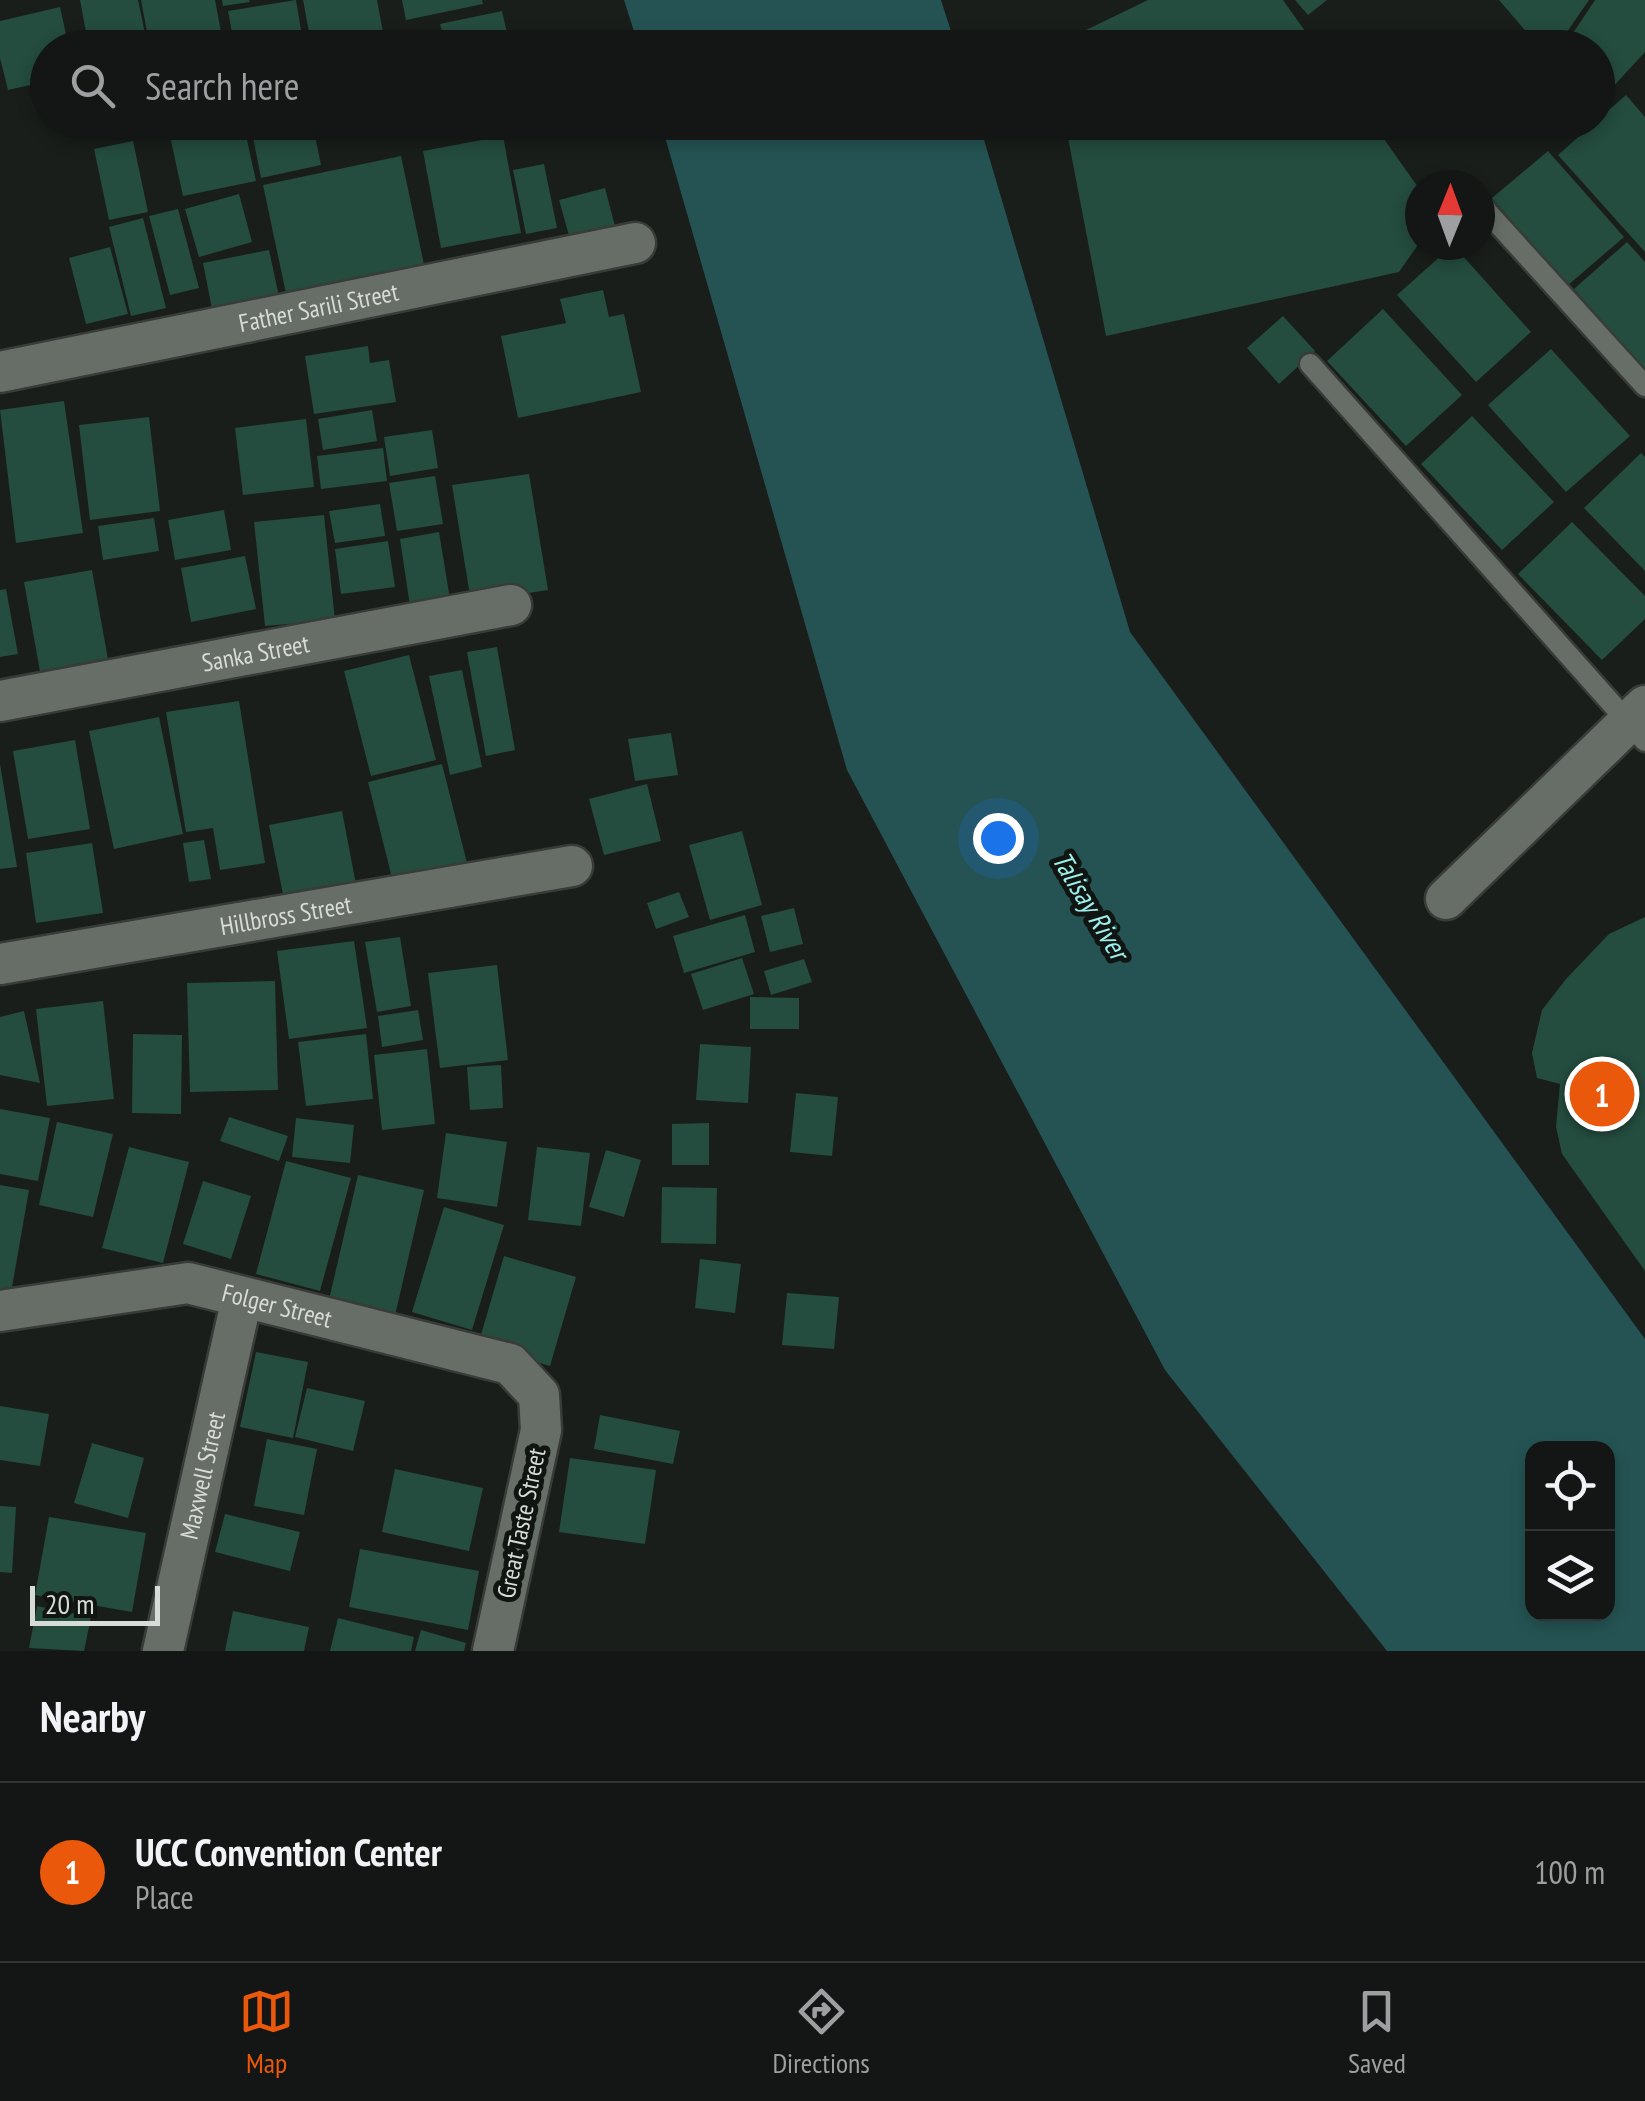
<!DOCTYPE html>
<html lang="en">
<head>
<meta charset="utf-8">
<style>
  body { margin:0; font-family:"PT Sans Narrow",sans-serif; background:#1c1f1d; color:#f1f3f6 }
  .controls { position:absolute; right:30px; bottom:30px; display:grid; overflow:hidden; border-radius:20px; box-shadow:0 5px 15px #0003 }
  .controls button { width:90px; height:90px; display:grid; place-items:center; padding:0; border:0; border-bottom:2px solid #323534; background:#131614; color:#f1f3f6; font:50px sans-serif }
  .compass { position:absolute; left:1405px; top:170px; width:90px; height:90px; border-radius:50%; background:#131614; box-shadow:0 5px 15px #0003; rotate:1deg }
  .scale { position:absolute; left:30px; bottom:25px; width:130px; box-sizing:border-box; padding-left:10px; border:5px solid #d8dcd8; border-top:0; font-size:28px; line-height:35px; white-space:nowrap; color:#d8dcd8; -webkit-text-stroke:8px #101511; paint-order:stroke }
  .you { position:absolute; left:998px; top:838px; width:35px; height:35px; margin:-25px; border:8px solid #fff; border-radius:50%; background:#1a73e8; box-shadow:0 0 0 15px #1a73e833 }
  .badge { display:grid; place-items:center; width:65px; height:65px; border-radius:50%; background:#ea580c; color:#fff; font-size:32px; font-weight:700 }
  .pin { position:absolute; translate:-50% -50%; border:5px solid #fff; box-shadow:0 2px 10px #0006 }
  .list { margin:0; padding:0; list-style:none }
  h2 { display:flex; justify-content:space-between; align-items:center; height:130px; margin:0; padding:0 40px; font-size:42px }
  h2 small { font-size:32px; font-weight:400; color:#9d9fa0 }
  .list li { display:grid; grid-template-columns:65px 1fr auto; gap:30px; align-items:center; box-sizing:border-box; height:180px; padding:0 40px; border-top:2px solid #323534 }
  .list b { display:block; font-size:38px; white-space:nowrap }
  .list p { margin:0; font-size:32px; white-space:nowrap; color:#9d9fa0 }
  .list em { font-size:32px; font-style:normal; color:#9d9fa0 }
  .icon { flex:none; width:55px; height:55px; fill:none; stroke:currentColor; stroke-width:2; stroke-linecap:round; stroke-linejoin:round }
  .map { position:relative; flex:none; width:1645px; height:1651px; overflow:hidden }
  .search { position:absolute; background:#131614; box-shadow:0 5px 15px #0003; left:30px; right:30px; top:30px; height:110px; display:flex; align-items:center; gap:25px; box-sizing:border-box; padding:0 35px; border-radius:55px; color:#9d9fa0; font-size:38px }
  .sheet { height:310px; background:#131614 }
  nav { display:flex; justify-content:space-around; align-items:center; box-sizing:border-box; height:140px; border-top:2px solid #323534; background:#131614; font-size:28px; color:#9d9fa0 }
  nav a { display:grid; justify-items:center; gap:5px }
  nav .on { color:#ea580c }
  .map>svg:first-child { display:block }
  .water { fill:#255353; fill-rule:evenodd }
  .building { fill:#244c3f }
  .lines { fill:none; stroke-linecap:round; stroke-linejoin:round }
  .lane-casing { stroke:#383b38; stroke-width:25 }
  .street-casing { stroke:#383b38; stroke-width:45 }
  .lane { stroke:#676e67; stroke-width:20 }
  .street { stroke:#676e67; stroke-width:40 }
  .labels { text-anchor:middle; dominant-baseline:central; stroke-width:10; stroke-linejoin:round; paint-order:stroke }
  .street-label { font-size:25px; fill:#d8dcd8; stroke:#101511 }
  .water-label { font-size:28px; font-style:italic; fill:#9df0ee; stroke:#101511 }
</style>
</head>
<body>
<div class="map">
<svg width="1645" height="1651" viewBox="0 0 1645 1651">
  <rect width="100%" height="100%" fill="#191e1a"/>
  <g class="water">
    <polygon points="624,0 941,0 956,47 639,47"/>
    <path d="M661,123H979L1130,632L1645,1339V1651H1387L1165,1370L847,770ZM1532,1448H1608V1614H1532Z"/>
  </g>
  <g class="building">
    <polygon points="80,0 138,0 148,48 89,48"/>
    <polygon points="141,0 215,0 224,48 150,48"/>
    <polygon points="222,0 249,0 250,2 223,6"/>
    <polygon points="296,0 304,48 235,48 228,11"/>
    <polygon points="303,0 377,0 386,48 312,48"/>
    <polygon points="402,0 482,0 483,4 406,20"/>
    <polygon points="1148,0 1283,0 1317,48 1049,48"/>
    <polygon points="1295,0 1327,0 1308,15"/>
    <polygon points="1499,0 1589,0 1556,48 1540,48"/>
    <polygon points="1595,0 1645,0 1645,52 1598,103 1598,48 1563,48"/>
    <polygon points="60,7 69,48 48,48 48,81 8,90 0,58 0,21"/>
    <polygon points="502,11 507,33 446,46 440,24"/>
    <polygon points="502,37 504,48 461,48 461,46"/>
    <polygon points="1626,95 1645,117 1645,252 1558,155"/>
    <polygon points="167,122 243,122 256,181 183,196"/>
    <polygon points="250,122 312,122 321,165 261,178"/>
    <polygon points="1065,122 1372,122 1420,190 1420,242 1399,272 1106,336"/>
    <polygon points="1552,122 1578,122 1566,134"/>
    <polygon points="503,136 521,233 441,248 423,151"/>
    <polygon points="133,141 148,212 109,220 94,149"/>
    <polygon points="1548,151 1624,237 1567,286 1492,198"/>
    <polygon points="401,156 426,274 288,303 263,185"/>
    <polygon points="544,164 557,228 526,234 513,170"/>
    <polygon points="605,188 617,234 572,246 559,200"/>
    <polygon points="239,194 252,242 199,257 185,209"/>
    <polygon points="178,209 199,288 170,295 149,216"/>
    <polygon points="143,218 166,308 131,316 109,227"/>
    <polygon points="1627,242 1645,262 1645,370 1574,289"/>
    <polygon points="1453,245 1531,332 1476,382 1397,295"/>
    <polygon points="110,247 128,314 86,324 69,258"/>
    <polygon points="269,250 280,301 213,314 203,263"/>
    <polygon points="603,290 609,317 624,314 641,392 518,418 501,336 566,323 560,299"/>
    <polygon points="1383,309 1462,395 1406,446 1327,361"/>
    <polygon points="1283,316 1315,351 1279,384 1247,348"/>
    <polygon points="368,346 370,363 389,360 396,402 314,414 305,356"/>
    <polygon points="1551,349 1630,436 1566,492 1488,405"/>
    <polygon points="64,401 83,533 16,543 0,410"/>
    <polygon points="372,410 377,441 323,450 318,419"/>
    <polygon points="1472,416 1554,502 1502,550 1421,464"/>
    <polygon points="149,417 160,511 90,520 79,425"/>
    <polygon points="306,419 314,487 243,495 235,428"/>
    <polygon points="432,430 438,468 390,476 384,437"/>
    <polygon points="383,448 387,481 321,489 317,456"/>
    <polygon points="1641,453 1645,457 1645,571 1584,508"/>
    <polygon points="529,474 548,590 471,602 452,485"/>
    <polygon points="435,476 443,524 397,531 389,483"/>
    <polygon points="380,504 385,536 335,543 329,511"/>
    <polygon points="224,510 231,550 175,560 168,520"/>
    <polygon points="324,515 335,620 265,626 254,522"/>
    <polygon points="154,518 159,551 103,560 98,526"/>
    <polygon points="1572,522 1645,596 1645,619 1602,660 1518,574"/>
    <polygon points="439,532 450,599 410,606 400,539"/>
    <polygon points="388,541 395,587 341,594 335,549"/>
    <polygon points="245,556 256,609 191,622 181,568"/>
    <polygon points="92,570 109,665 41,677 24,582"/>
    <polygon points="6,589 18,654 0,657 0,590"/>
    <polygon points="497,647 515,750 486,756 467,652"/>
    <polygon points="409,655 436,760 371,776 344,671"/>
    <polygon points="462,670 482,767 450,775 429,676"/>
    <polygon points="239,701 265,863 220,870 213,828 186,832 166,712"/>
    <polygon points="159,717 183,834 114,849 89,731"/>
    <polygon points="671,733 678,775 635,781 628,739"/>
    <polygon points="75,740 90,829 28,839 13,751"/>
    <polygon points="0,764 17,867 0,869"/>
    <polygon points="442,764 467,863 393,882 368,782"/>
    <polygon points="647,784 661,841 604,855 589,799"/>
    <polygon points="342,811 358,895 286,909 269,825"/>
    <polygon points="742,831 762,905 710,920 689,845"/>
    <polygon points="204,840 211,879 189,882 183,843"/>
    <polygon points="92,843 103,913 36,923 26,853"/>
    <polygon points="679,892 689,917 656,929 647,903"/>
    <polygon points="794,908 803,944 770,952 761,916"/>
    <polygon points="745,915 755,952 684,973 673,936"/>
    <polygon points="1645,917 1645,1271 1562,1154 1556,1127 1560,1084 1537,1078 1532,1053 1542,1010 1566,979 1609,934"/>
    <polygon points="400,937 411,1006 377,1012 365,942"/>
    <polygon points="354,941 367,1028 289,1039 277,951"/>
    <polygon points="742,958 754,994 703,1010 691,974"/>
    <polygon points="804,959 812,982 771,995 764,971"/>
    <polygon points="497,965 508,1060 440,1068 428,973"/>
    <polygon points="275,981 278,1090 190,1092 187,983"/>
    <polygon points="750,997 799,998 799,1029 750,1029"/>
    <polygon points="103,1001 114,1099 47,1106 36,1009"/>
    <polygon points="418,1010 423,1040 382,1047 378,1016"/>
    <polygon points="24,1011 40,1083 0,1075 0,1017"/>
    <polygon points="133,1034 182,1035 181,1114 132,1113"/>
    <polygon points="366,1034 373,1099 306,1106 298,1042"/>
    <polygon points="700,1044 751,1047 748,1103 696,1100"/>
    <polygon points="427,1049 435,1124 382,1130 374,1055"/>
    <polygon points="501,1065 503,1108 470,1110 467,1067"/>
    <polygon points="796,1093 838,1097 832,1156 790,1152"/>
    <polygon points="0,1109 50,1118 38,1181 0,1174"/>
    <polygon points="229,1117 288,1136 279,1161 220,1141"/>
    <polygon points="296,1118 354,1125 350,1163 292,1157"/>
    <polygon points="57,1122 113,1134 93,1217 39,1205"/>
    <polygon points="709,1123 709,1165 672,1165 672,1124"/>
    <polygon points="446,1133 507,1142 497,1207 437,1198"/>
    <polygon points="129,1147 189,1162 163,1263 102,1248"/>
    <polygon points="537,1147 590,1153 581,1226 528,1220"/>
    <polygon points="606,1150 641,1160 624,1217 589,1207"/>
    <polygon points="286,1161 351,1178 320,1291 256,1274"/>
    <polygon points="358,1175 424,1190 394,1320 328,1304"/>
    <polygon points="203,1181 251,1196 231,1259 183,1244"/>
    <polygon points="0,1185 29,1190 11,1293 0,1291"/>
    <polygon points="662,1187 717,1188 716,1244 661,1243"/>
    <polygon points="444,1207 504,1225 472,1330 412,1312"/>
    <polygon points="504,1256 576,1277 550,1366 478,1345"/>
    <polygon points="700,1259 741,1264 735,1313 695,1308"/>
    <polygon points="787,1293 839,1297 834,1349 782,1345"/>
    <polygon points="256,1352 308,1362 293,1438 240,1427"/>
    <polygon points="307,1388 365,1401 353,1451 295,1437"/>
    <polygon points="0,1406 49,1414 40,1466 0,1460"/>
    <polygon points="600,1415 680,1431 673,1464 594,1449"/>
    <polygon points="267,1439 317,1449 304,1515 254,1506"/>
    <polygon points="92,1443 144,1458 128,1518 74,1503"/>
    <polygon points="570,1458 656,1470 645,1544 559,1532"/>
    <polygon points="395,1469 483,1488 469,1551 382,1532"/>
    <polygon points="0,1506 16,1507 12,1573 0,1572"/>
    <polygon points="225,1514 300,1532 290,1571 215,1552"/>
    <polygon points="49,1517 146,1533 132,1612 35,1595"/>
    <polygon points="360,1549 479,1571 468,1630 349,1607"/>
    <polygon points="37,1606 91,1617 84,1651 29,1648"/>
    <polygon points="233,1611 309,1627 304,1651 225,1651"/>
    <polygon points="338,1618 414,1637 411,1651 330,1651"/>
    <polygon points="421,1630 466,1643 464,1651 415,1651"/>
  </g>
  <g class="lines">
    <defs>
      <g id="lane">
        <polyline points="1480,204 1645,386"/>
        <polyline points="1310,364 1645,741"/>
      </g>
      <g id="street">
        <path id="s1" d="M0,372L635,243"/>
        <path id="s2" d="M0,701L511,605"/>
        <polyline points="1446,899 1645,706"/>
        <path id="s3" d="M0,964L572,866"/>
        <path id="s4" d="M0,1311L188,1283L510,1364L539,1395L541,1430L493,1651"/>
        <path id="s5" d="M163,1651L242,1298"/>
      </g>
    </defs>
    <use href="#lane" class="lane-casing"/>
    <use href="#street" class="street-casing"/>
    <use href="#lane" class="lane"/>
    <use href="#street" class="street"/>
  </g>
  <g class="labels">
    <g class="street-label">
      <text stroke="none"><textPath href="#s1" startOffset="325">Father Sarili Street</textPath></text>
      <text stroke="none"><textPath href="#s2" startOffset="260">Sanka Street</textPath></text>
      <text stroke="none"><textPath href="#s3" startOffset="290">Hillbross Street</textPath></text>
      <text stroke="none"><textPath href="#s4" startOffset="282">Folger Street</textPath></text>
      <text stroke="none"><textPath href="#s5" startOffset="180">Maxwell Street</textPath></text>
      <text transform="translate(521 1523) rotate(-78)">Great Taste Street</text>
    </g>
    <g class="water-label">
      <text transform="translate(1091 905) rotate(59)">Talisay River</text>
    </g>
  </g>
</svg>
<div class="controls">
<button><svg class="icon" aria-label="locate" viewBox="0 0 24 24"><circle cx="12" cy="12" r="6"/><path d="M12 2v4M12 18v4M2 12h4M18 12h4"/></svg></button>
<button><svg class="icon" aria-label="layers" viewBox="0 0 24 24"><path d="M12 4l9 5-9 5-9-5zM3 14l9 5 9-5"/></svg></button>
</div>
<svg class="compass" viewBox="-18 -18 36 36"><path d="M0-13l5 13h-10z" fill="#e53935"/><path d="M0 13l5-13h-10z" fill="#9d9fa0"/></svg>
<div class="scale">20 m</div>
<div class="you"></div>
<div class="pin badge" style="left:1602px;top:1094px">1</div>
<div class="search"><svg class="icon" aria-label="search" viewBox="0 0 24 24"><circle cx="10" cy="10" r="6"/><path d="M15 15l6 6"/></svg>Search here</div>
</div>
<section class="sheet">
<h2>Nearby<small></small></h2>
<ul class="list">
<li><span class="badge">1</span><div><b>UCC Convention Center</b><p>Place</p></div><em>100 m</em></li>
</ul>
</section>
<nav>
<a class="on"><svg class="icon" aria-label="map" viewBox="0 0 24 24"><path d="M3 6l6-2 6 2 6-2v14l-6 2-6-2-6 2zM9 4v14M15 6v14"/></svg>Map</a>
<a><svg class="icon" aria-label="directions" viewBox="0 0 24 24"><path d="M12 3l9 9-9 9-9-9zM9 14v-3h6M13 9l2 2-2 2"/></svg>Directions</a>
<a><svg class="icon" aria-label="saved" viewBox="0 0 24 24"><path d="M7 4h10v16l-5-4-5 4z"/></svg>Saved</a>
</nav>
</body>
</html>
